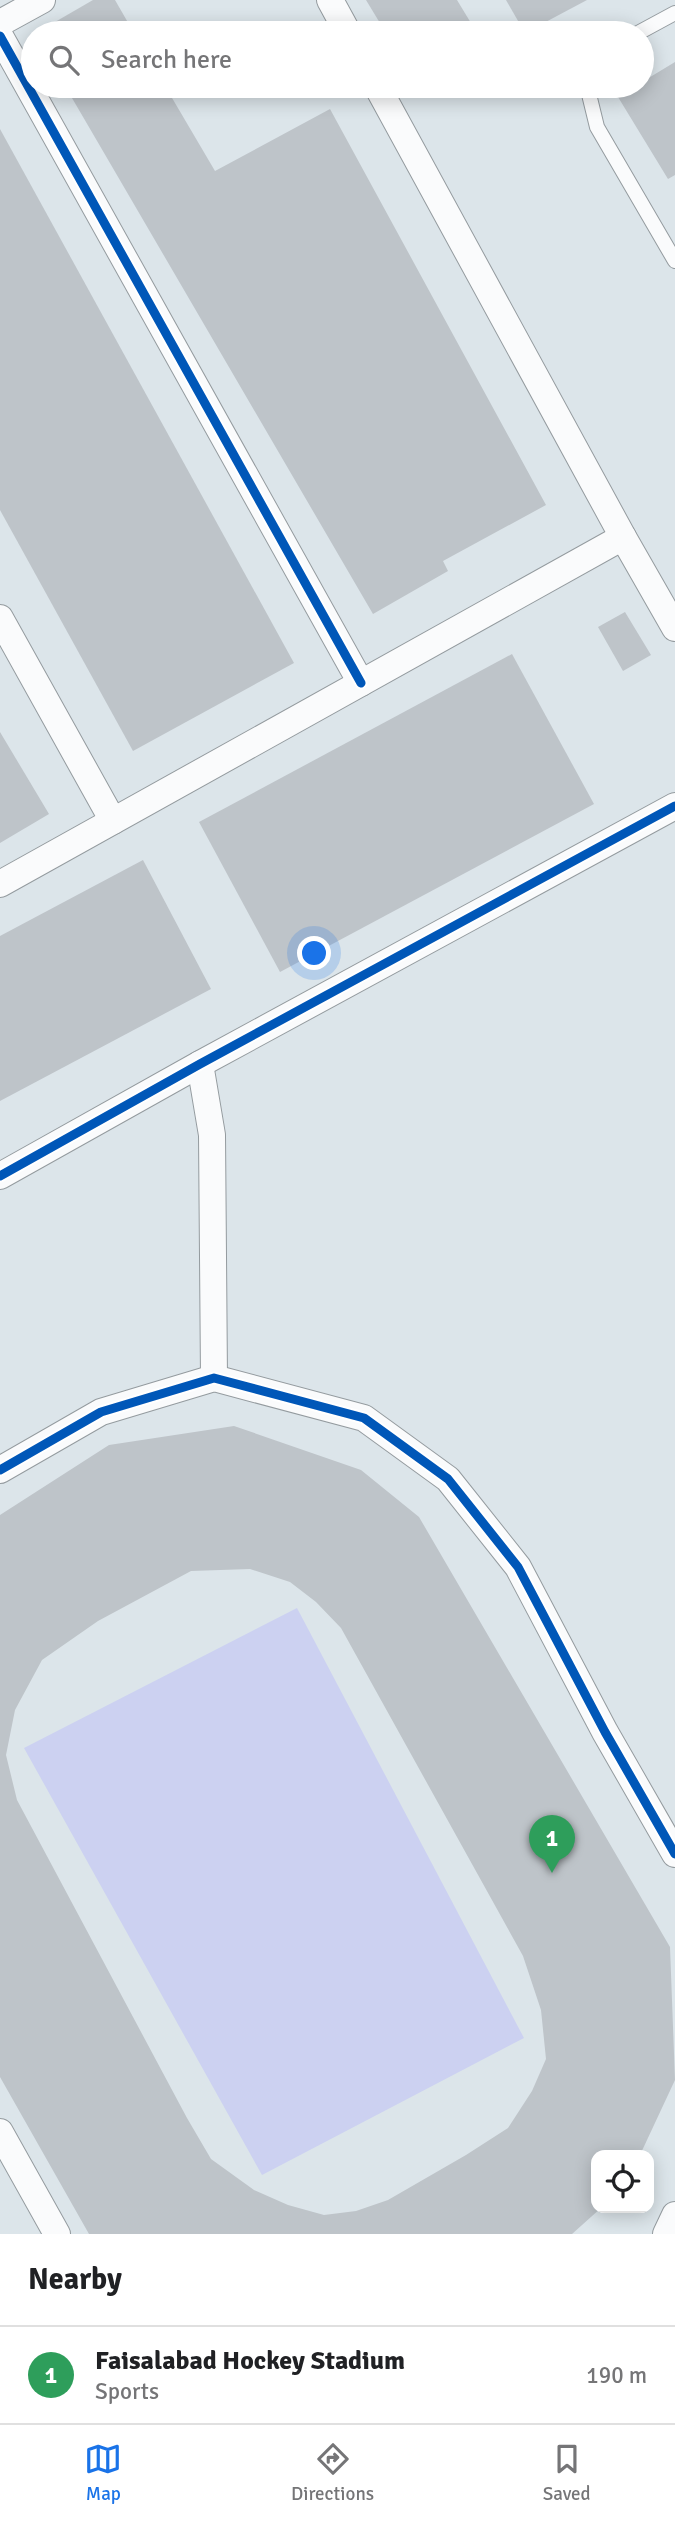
<!DOCTYPE html>
<html lang="en">
<head>
<meta charset="utf-8">
<style>
  body { margin:0; font-family:Signika,sans-serif; background:#f6f6f6; color:#202124 }
  .controls { position:absolute; right:21px; bottom:21px; display:grid; overflow:hidden; border-radius:14px; box-shadow:0 4px 18px #0003 }
  .controls button { width:63px; height:63px; display:grid; place-items:center; padding:0; border:0; border-bottom:2px solid #e0e0e0; background:#fff; color:#202124; font:35px sans-serif }
  .you { position:absolute; left:315px; top:954px; width:24px; height:24px; margin:-18px; border:5px solid #fff; border-radius:50%; background:#1a73e8; box-shadow:0 0 0 10px #1a73e833 }
  .badge { display:grid; place-items:center; width:46px; height:46px; border-radius:50%; background:#1a73e8; color:#fff; font-size:23px; font-weight:700 }
  .pin { position:absolute; translate:-50% -58px; filter:drop-shadow(0 2px 4px #0008) }
  .pin::after { content:''; position:absolute; top:37px; width:24px; height:21px; background:inherit; clip-path:polygon(0 0,100% 0,50% 100%) }
  .list { margin:0; padding:0; list-style:none }
  h2 { display:flex; justify-content:space-between; align-items:center; height:91px; margin:0; padding:0 28px; font-size:30px }
  h2 small { font-size:23px; font-weight:400; color:#757577 }
  .list li { display:grid; grid-template-columns:46px 1fr auto; gap:21px; align-items:center; box-sizing:border-box; height:98px; padding:0 28px; border-top:2px solid #e0e0e0 }
  .list b { display:block; font-size:26px; white-space:nowrap }
  .list p { margin:0; font-size:23px; white-space:nowrap; color:#757577 }
  .list em { font-size:23px; font-style:normal; color:#757577 }
  .icon { flex:none; width:38px; height:38px; fill:none; stroke:currentColor; stroke-width:2; stroke-linecap:round; stroke-linejoin:round }
  .map { position:relative; flex:none; width:675px; height:2234px; overflow:hidden }
  .search { position:absolute; background:#fff; box-shadow:0 4px 18px #0003; left:21px; right:21px; top:21px; height:77px; display:flex; align-items:center; gap:18px; box-sizing:border-box; padding:0 24px; border-radius:38px; color:#757577; font-size:26px }
  .sheet { height:189px; background:#fff }
  nav { display:flex; justify-content:space-around; align-items:center; box-sizing:border-box; height:98px; border-top:2px solid #e0e0e0; background:#fff; font-size:19px; color:#757577 }
  nav a { display:grid; justify-items:center; gap:4px }
  nav .on { color:#1a73e8 }
  .map>svg:first-child { display:block }
  .green { fill:#ccd1f1 }
  .building { fill:#bec4c9; fill-rule:evenodd }
  .lines { fill:none; stroke-linecap:round; stroke-linejoin:round }
  .lane-casing { stroke:#949b9f; stroke-width:16 }
  .street-casing { stroke:#949b9f; stroke-width:28 }
  .lane { stroke:#fafbfc; stroke-width:14 }
  .street { stroke:#fafbfc; stroke-width:26 }
  .cycleway-casing { stroke:#fff; stroke-width:13 }
  .cycleway { stroke:#0057b8; stroke-width:9 }
</style>
</head>
<body>
<div class="map">
<svg width="675" height="2234" viewBox="0 0 675 2234">
  <rect width="100%" height="100%" fill="#dce5ea"/>
  <polygon class="green" points="297,1608 524,2038 262,2175 24,1748"/>
  <g class="building">
    <polygon points="93,0 115,0 134,33 36,33"/>
    <polygon points="366,0 457,0 477,33 386,33"/>
    <polygon points="506,0 587,0 525,33"/>
    <polygon points="675,62 675,175 668,179 618,97 636,86 642,86 642,82"/>
    <polygon points="65,86 165,86 215,171 330,109 546,505 443,561 448,571 373,614"/>
    <polygon points="0,129 294,663 133,751 0,510"/>
    <polygon points="625,612 651,655 623,671 598,627"/>
    <polygon points="512,654 594,804 280,972 199,822"/>
    <polygon points="0,732 49,814 0,843"/>
    <polygon points="143,860 211,989 0,1101 0,936"/>
    <path d="M234,1426L361,1470L419,1517L670,1947L675,2080L640,2155H596V2208H601L572,2234H89L0,2077V1515L109,1445ZM250,1569L290,1582L316,1602L341,1628L523,1956L541,2010L546,2059L532,2091L508,2128L466,2155L388,2200L356,2211L324,2215L288,2205L254,2190L211,2159L187,2118L17,1800L6,1755L15,1710L42,1660L98,1621L191,1571Z"/>
  </g>
  <g class="lines">
    <defs>
      <g id="lane">
        <polyline points="638,33 675,13"/>
        <polyline points="587,86 597,127 675,261"/>
      </g>
      <g id="street">
        <polyline points="330,0 348,33"/>
        <polyline points="0,23 42,0"/>
        <polyline points="0,36 361,683"/>
        <polyline points="377,86 623,537 675,628"/>
        <polyline points="0,618 113,821"/>
        <polyline points="0,884 623,537"/>
        <polyline points="200,1064 212,1135 214,1378"/>
        <polyline points="0,1176 200,1064 675,806"/>
        <polyline points="0,1470 101,1412 214,1378 364,1418 448,1479 518,1567 605,1732 675,1854"/>
        <polyline points="0,2132 57,2234"/>
        <polyline points="666,2234 675,2215"/>
      </g>
    </defs>
    <use href="#lane" class="lane-casing"/>
    <use href="#street" class="street-casing"/>
    <use href="#lane" class="lane"/>
    <use href="#street" class="street"/>
    <defs>
      <g id="cycleway">
        <polyline points="0,36 361,683"/>
        <polyline points="0,1176 200,1064 675,806"/>
        <polyline points="0,1470 101,1412 214,1378 364,1418 448,1479 518,1567 605,1732 675,1854"/>
      </g>
    </defs>
    <use href="#cycleway" class="cycleway-casing"/>
    <use href="#cycleway" class="cycleway"/>
  </g>
</svg>
<div class="controls">
<button><svg class="icon" aria-label="locate" viewBox="0 0 24 24"><circle cx="12" cy="12" r="6"/><path d="M12 2v4M12 18v4M2 12h4M18 12h4"/></svg></button>
</div>
<div class="you"></div>
<div class="pin badge" style="left:552px;top:1873px;background:#2e9e5b">1</div>
<div class="search"><svg class="icon" aria-label="search" viewBox="0 0 24 24"><circle cx="10" cy="10" r="6"/><path d="M15 15l6 6"/></svg>Search here</div>
</div>
<section class="sheet">
<h2>Nearby<small></small></h2>
<ul class="list">
<li><span class="badge" style="background:#2e9e5b">1</span><div><b>Faisalabad Hockey Stadium</b><p>Sports</p></div><em>190 m</em></li>
</ul>
</section>
<nav>
<a class="on"><svg class="icon" aria-label="map" viewBox="0 0 24 24"><path d="M3 6l6-2 6 2 6-2v14l-6 2-6-2-6 2zM9 4v14M15 6v14"/></svg>Map</a>
<a><svg class="icon" aria-label="directions" viewBox="0 0 24 24"><path d="M12 3l9 9-9 9-9-9zM9 14v-3h6M13 9l2 2-2 2"/></svg>Directions</a>
<a><svg class="icon" aria-label="saved" viewBox="0 0 24 24"><path d="M7 4h10v16l-5-4-5 4z"/></svg>Saved</a>
</nav>
</body>
</html>
